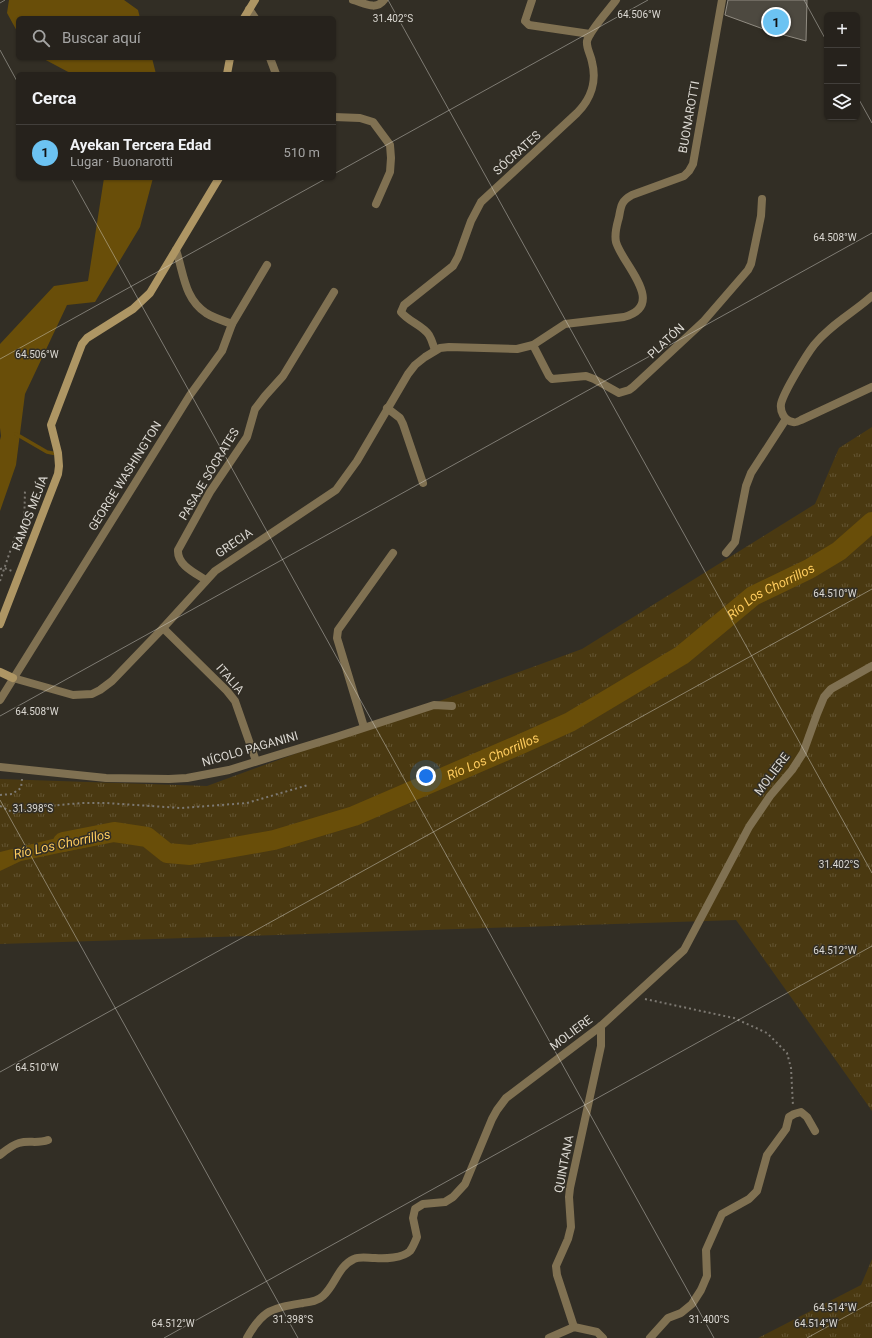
<!DOCTYPE html>
<html lang="es">
<head>
<meta charset="utf-8">
<style>
  body { margin:0; font-family:Roboto,sans-serif; background:#2e2a25; color:#f1f3f6 }
  .controls { position:absolute; right:12px; top:12px; display:grid; overflow:hidden; border-radius:6px; box-shadow:0 1px 3px #0004 }
  .controls button { width:36px; height:36px; display:grid; place-items:center; padding:0; border:0; border-bottom:1px solid #423f3b; background:#26221c; color:#f1f3f6; font:20px sans-serif }
  .you { position:absolute; left:426px; top:776px; width:14px; height:14px; margin:-10px; border:3px solid #fff; border-radius:50%; background:#1a73e8; box-shadow:0 0 0 6px #1a73e833 }
  .badge { display:grid; place-items:center; width:26px; height:26px; border-radius:50%; background:#6cc3f2; color:#111; font-size:13px; font-weight:700 }
  .pin { position:absolute; translate:-50% -50%; border:2px solid #fff; box-shadow:0 1px 4px #0006 }
  .list { margin:0; padding:0; list-style:none }
  h2 { display:flex; justify-content:space-between; align-items:center; height:52px; margin:0; padding:0 16px; font-size:17px }
  h2 small { font-size:13px; font-weight:400; color:#a4a4a3 }
  .list li { display:grid; grid-template-columns:26px 1fr auto; gap:12px; align-items:center; box-sizing:border-box; height:56px; padding:0 16px; border-top:1px solid #423f3b }
  .list b { display:block; font-size:15px; white-space:nowrap }
  .list p { margin:0; font-size:13px; white-space:nowrap; color:#a4a4a3 }
  .list em { font-size:13px; font-style:normal; color:#a4a4a3 }
  .icon { flex:none; width:22px; height:22px; fill:none; stroke:currentColor; stroke-width:2; stroke-linecap:round; stroke-linejoin:round }
  .map { position:relative; flex:none; width:872px; height:1338px; overflow:hidden }
  .search { position:absolute; background:#26221c; box-shadow:0 1px 3px #0004; left:16px; top:16px; width:320px; height:44px; display:flex; align-items:center; gap:10px; box-sizing:border-box; padding:0 14px; border-radius:6px; color:#a4a4a3; font-size:15px }
  .panel { position:absolute; background:#26221c; box-shadow:0 1px 3px #0004; left:16px; top:72px; width:320px; height:108px; border-radius:6px }
  .map>svg:first-child { display:block }
  .grass { fill:url(#grass-tufts) }
  .water { fill:#694e09 }
  .lines { fill:none; stroke-linecap:round; stroke-linejoin:round }
  .stream { stroke:#694e09; stroke-width:3.5 }
  .river { stroke:#694e09; stroke-width:20 }
  .building { fill:#4d4940; stroke:#918c82 }
  .path { stroke:#7d7972; stroke-width:2; stroke-dasharray:2 3; stroke-linecap:butt }
  .street { stroke:#807152; stroke-width:8 }
  .secondary { stroke:#ae9664; stroke-width:8 }
  .ticks { fill:none; stroke:#dcd9d3; stroke-width:1; stroke-opacity:0.45 }
  .labels { text-anchor:middle; dominant-baseline:central; stroke-width:3; stroke-linejoin:round; paint-order:stroke }
  .street-label { font-size:12px; fill:#dcd9d3; stroke:#322e25 }
  .water-label { font-size:13px; font-style:italic; fill:#fdcb5d; stroke:#322e25 }
  .ticks-label { font-size:10px; text-anchor:middle; fill:#dcd9d3; stroke:#322e25; stroke-width:3; stroke-linejoin:round; paint-order:stroke }
</style>
</head>
<body>
<div class="map">
<svg width="872" height="1338" viewBox="0 0 872 1338">
  <defs>
    <pattern id="grass-tufts" width="24" height="20" patternUnits="userSpaceOnUse"><rect width="24" height="20" fill="#4a3911"/><path d="M3 7l-1-3M5 7V3M7 7l1-3M15 17l-1-3M17 17v-4M19 17l1-3" fill="none" stroke="#645533"/></pattern>
  </defs>
  <rect width="100%" height="100%" fill="#322e25"/>
  <g class="grass">
    <polygon points="872,427 872,1111 736,920 0,944 0,779 207,786 582,649 815,504 839,448"/>
    <polygon points="872,1259 872,1338 758,1338 861,1285"/>
  </g>
  <g class="water">
    <polygon points="9,0 124,0 138,10 140,18 18,18 18,33 7,13"/>
    <polygon points="42,58 152,58 156,74 72,74"/>
    <polygon points="104,178 153,178 140,227 95,302 67,305 25,394 16,465 0,511 0,440 1,436 0,428 0,344 54,286 88,281"/>
    <polygon points="89,830 92,846 21,861 0,871 0,852"/>
  </g>
  <g class="lines">
    <polyline class="stream" points="16,434 47,452 57,454"/>
    <path class="river" id="s1" d="M63,842L114,832L147,837L167,853L190,855L274,840L354,816L521,744L570,722L682,655L753,596L809,569L839,551L872,522"/>
  </g>
  <polygon class="building" points="728,0 807,0 806,41 766,30 725,15"/>
  <g class="lines">
    <g class="path">
      <polyline points="23,539 21,539 24,530"/>
      <polyline points="0,569 4,568 12,571"/>
      <polyline points="0,581 16,534 24,530 25,489"/>
      <polyline points="0,795 12,794 21,788 22,779"/>
      <polyline points="0,806 14,813 36,807 82,803 106,803 181,808 247,803 308,785"/>
      <polyline points="645,999 734,1018 767,1033 787,1053 791,1068 793,1106"/>
    </g>
    <g class="street">
      <path d="M353,0C364,3 376,11 384,0"/>
      <polyline points="532,0 525,21 529,25 590,34"/>
      <polyline points="249,9 255,18"/>
      <polyline points="270,58 276,74"/>
      <polyline points="334,117 360,118 373,122 390,145 391,158 390,172 376,204"/>
      <path d="M176,250C184,274 184,298 206,313C214,318 224,321 232,324"/>
      <path d="M872,296C853,313 830,325 814,345C807,354 783,393 781,404C780,411 784,421 793,422C795,423 799,421 801,420L872,387"/>
      <polyline points="533,345 549,376 552,379 586,376 594,379 619,393 629,390 633,387 703,322 748,270 751,264 761,216 762,199"/>
      <path d="M435,350C433,345 432,340 429,335C422,325 409,322 401,312L404,305L453,266L458,257L471,221L481,202L577,113C591,99 597,81 592,62C591,55 586,48 587,41C590,30 609,10 616,0"/>
      <polyline points="387,408 400,418 403,424 423,483"/>
      <polyline points="726,553 735,542 746,486 751,473 786,419"/>
      <path d="M206,580C195,573 177,565 178,550L210,492L247,437L255,409L265,396L283,376L334,292"/>
      <polyline points="163,628 227,691 235,701 256,761"/>
      <path d="M13,678L73,695L92,694L100,690L112,681L163,628L215,571L336,490L357,461L408,374L415,365L425,357L440,348L449,347L517,349L533,345L565,324L624,317C668,305 622,264 616,242C614,233 617,225 619,217C621,206 621,201 632,195L684,176L689,171L693,164L722,0"/>
      <polyline points="0,700 190,395 222,351 232,324 267,265"/>
      <polyline points="364,727 337,638 338,630 393,553"/>
      <polyline points="0,767 106,778 169,779 187,778 229,770 336,737 434,705 452,706"/>
      <path d="M0,1155C6,1150 12,1145 19,1143C29,1140 37,1144 48,1140"/>
      <polyline points="574,1327 557,1275 556,1266 568,1239 571,1227 569,1197 570,1188 601,1046 601,1026"/>
      <path d="M247,1338C263,1309 273,1308 303,1303C310,1302 318,1301 323,1296C335,1286 338,1266 354,1259C360,1256 368,1258 375,1258C384,1259 403,1258 410,1251C413,1247 415,1242 417,1237L413,1218L415,1209L423,1204L445,1202L453,1197L465,1184L492,1119L497,1110L506,1098L601,1026L684,950L749,827L770,796L792,770L803,753L817,714L824,697L831,689L872,666"/>
      <polyline points="549,1338 574,1327 597,1332 603,1338"/>
      <polyline points="650,1338 668,1318 681,1313 692,1304 701,1290 707,1276 706,1250 722,1214 749,1199 757,1191 767,1155 786,1129 789,1117 794,1114 801,1112 807,1117 815,1131"/>
    </g>
    <g class="secondary">
      <polyline points="244,18 255,0"/>
      <polyline points="227,74 230,58"/>
      <polyline points="0,624 58,474 59,466 58,453 51,425 82,344 87,338 133,309 150,293 219,178"/>
      <polyline points="0,672 13,678"/>
    </g>
  </g>
  <path class="ticks" d="M388,0L872,873M804,0L827,42M0,3L5,0M0,50L18,83M857,96L872,123M334,174L648,0M71,178L714,1338M0,359L327,178M0,716L872,233M0,800L298,1338M0,1072L872,589M164,1338L872,946M807,1338L872,1302"/>
  <g class="labels">
    <g class="street-label">
      <text transform="translate(689 117) rotate(-80)">BUONAROTTI</text>
      <text transform="translate(517 153) rotate(-42)">SÓCRATES</text>
      <text transform="translate(666 341) rotate(-43)">PLATÓN</text>
      <text transform="translate(209 474) rotate(-59)">PASAJE SÓCRATES</text>
      <text transform="translate(125 476) rotate(-58)">GEORGE WASHINGTON</text>
      <text transform="translate(30 513) rotate(-69)">RAMOS MEJÍA</text>
      <text transform="translate(234 543) rotate(-34)">GRECIA</text>
      <text transform="translate(230 679) rotate(49)">ITALIA</text>
      <text transform="translate(250 749) rotate(-16)">NÍCOLO PAGANINI</text>
      <text transform="translate(772 774) rotate(-53)">MOLIERE</text>
      <text transform="translate(571 1033) rotate(-37)">MOLIERE</text>
      <text transform="translate(564 1164) rotate(-79)">QUINTANA</text>
    </g>
    <g class="water-label">
      <text stroke="none"><textPath href="#s1" startOffset="779">Río Los Chorrillos</textPath></text>
      <text stroke="none"><textPath href="#s1" startOffset="454">Río Los Chorrillos</textPath></text>
      <text transform="translate(62 844) rotate(-12)">Río Los Chorrillos</text>
    </g>
  </g>
  <g class="ticks-label">
    <text x="639" y="18">64.506°W</text>
    <text x="393" y="22">31.402°S</text>
    <text x="835" y="241">64.508°W</text>
    <text x="37" y="358">64.506°W</text>
    <text x="835" y="597">64.510°W</text>
    <text x="37" y="715">64.508°W</text>
    <text x="33" y="812">31.398°S</text>
    <text x="839" y="868">31.402°S</text>
    <text x="835" y="954">64.512°W</text>
    <text x="37" y="1071">64.510°W</text>
    <text x="835" y="1311">64.514°W</text>
    <text x="293" y="1323">31.398°S</text>
    <text x="709" y="1323">31.400°S</text>
    <text x="173" y="1327">64.512°W</text>
    <text x="816" y="1327">64.514°W</text>
  </g>
</svg>
<div class="controls">
<button>+</button>
<button>−</button>
<button><svg class="icon" aria-label="layers" viewBox="0 0 24 24"><path d="M12 4l9 5-9 5-9-5zM3 14l9 5 9-5"/></svg></button>
</div>
<div class="you"></div>
<div class="pin badge" style="left:776px;top:22px">1</div>
<div class="search"><svg class="icon" aria-label="search" viewBox="0 0 24 24"><circle cx="10" cy="10" r="6"/><path d="M15 15l6 6"/></svg>Buscar aquí</div>
<section class="panel">
<h2>Cerca<small></small></h2>
<ul class="list">
<li><span class="badge">1</span><div><b>Ayekan Tercera Edad</b><p>Lugar · Buonarotti</p></div><em>510 m</em></li>
</ul>
</section>
</div>
</body>
</html>
